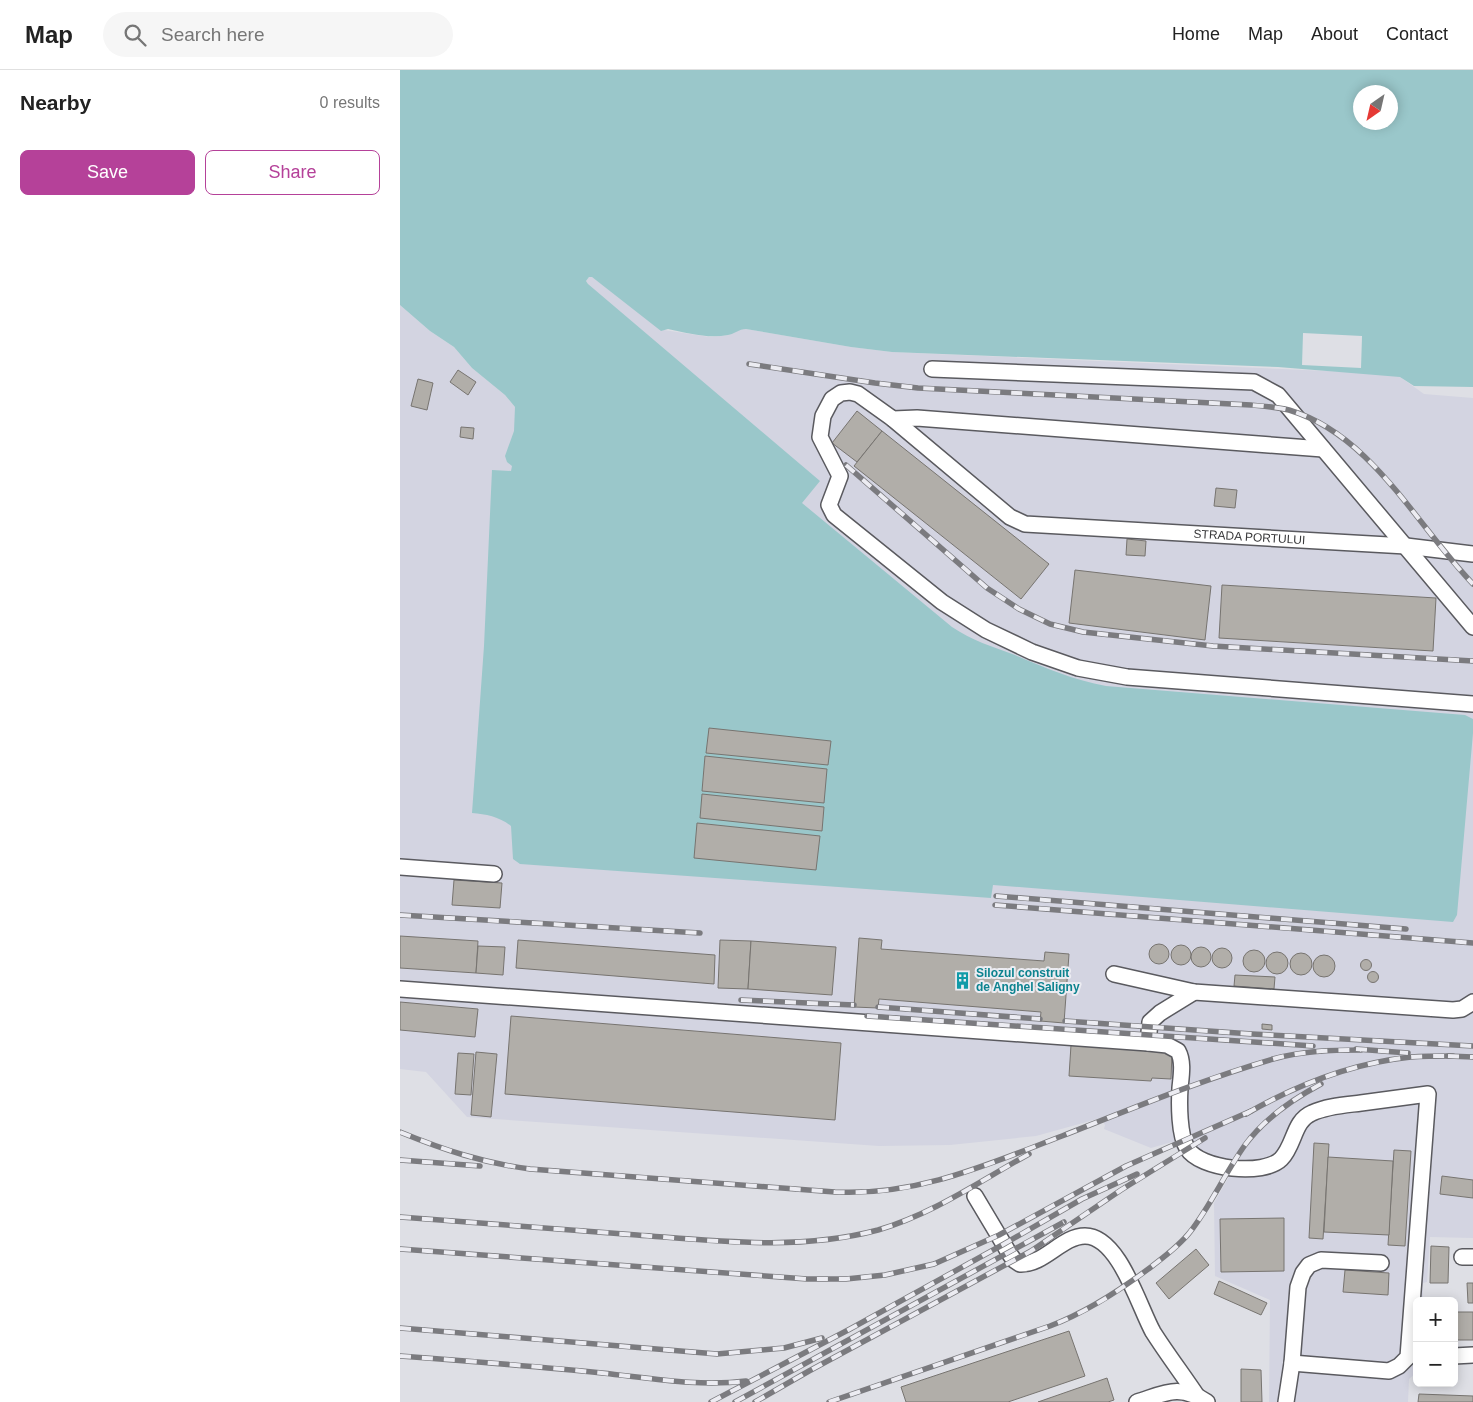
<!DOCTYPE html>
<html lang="en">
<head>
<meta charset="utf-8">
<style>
  body { margin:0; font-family:Arial,sans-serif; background:#f6f6f6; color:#222 }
  .controls { position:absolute; right:15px; bottom:15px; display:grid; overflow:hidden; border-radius:8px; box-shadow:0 2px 12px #0003 }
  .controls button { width:45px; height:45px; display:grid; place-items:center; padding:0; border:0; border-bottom:1px solid #e0e0e0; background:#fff; color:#222; font:25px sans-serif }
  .compass { position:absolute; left:953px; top:15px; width:45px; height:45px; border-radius:50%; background:#fff; box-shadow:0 2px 12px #0003; rotate:214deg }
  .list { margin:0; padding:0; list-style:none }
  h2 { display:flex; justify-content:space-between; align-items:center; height:65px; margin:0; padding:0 20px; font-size:21px }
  h2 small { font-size:16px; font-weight:400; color:#767676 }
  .actions { display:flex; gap:10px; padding:15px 20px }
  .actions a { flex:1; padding:11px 0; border:1px solid #b54199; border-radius:8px; text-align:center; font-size:18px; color:#b54199 }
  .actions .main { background:#b54199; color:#fff }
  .icon { flex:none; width:28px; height:28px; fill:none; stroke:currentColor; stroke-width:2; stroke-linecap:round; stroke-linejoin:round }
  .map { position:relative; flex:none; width:1073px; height:1332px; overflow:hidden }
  header { display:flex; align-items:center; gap:30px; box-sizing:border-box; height:70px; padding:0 25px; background:#fff; border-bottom:1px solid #e0e0e0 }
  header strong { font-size:24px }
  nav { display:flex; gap:28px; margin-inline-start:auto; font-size:18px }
  .search { width:350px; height:45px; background:#f6f6f6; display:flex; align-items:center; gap:12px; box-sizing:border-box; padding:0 18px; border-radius:28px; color:#767676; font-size:19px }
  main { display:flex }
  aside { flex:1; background:#fff }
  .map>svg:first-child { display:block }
  .built { fill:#d3d4e1 }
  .water { fill:#9ac7ca; fill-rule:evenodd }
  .pier { fill:#dedfe5 }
  .building { fill:#b1aea9; stroke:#777470 }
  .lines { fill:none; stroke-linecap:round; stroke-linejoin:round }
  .minor-casing { stroke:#5a5a5f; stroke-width:18 }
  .minor { stroke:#fff; stroke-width:15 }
  .rail-casing { stroke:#7b7b7f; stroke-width:5.5 }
  .rail { stroke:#ececf2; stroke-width:4; stroke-dasharray:11; stroke-linecap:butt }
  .labels { text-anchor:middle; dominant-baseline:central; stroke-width:4; stroke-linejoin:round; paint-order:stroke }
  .street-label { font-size:12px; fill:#39393b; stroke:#ececf2 }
  .culture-label { font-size:12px; font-weight:bold; fill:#0d838f; stroke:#ececf2; text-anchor:start }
</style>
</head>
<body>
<header>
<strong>Map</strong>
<div class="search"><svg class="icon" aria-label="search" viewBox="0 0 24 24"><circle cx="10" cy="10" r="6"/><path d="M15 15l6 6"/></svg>Search here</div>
<nav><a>Home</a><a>Map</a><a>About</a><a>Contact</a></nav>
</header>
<main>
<aside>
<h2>Nearby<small>0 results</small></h2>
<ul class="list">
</ul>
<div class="actions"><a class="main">Save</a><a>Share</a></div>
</aside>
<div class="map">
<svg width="1073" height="1332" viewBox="0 0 1073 1332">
  <rect width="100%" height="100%" fill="#dedfe5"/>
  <polygon class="built" points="189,207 192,207 264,260 310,267 329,265 340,259 346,259 451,277 492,282 996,304 1024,324 1073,328 1073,1168 1030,1167 1027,1212 1023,1213 1023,1231 1017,1231 1017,1302 1009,1309 1008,1332 869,1332 870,1230 815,1206 814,1133 831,1103 797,1099 782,1087 772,1072 751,1078 704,1059 705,1055 701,1048 636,1066 550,1075 479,1076 94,1049 67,1047 26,1002 0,999 0,235 30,261 54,277 72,298 105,325 115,337 188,214 186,211"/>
  <path class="water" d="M0,0H1073V317L1014,316L1000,307L878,297L492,282L451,277L346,259C339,259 334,264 328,265C308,269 288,263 268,259L261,261L192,207H189L186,211L188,214L420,411L402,433L552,557C571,570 593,577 615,585C645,598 674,610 706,616L1065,645L1073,649V663L1057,845L1053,852L593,815L591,828L120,794L113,789L111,756C100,747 86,744 72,743L84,576L92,400L111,401L112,396L107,392L105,386L114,361L115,337L105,325L72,298L54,277L30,261L0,235ZM961,22H991V52H961Z"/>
  <polygon class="pier" points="903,263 962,266 961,298 902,295"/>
  <g class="building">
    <polygon points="58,300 76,312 68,325 50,312"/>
    <polygon points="18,309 33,313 27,340 11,336"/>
    <polygon points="457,341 482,361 457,392 432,373"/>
    <polygon points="61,357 74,358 73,369 60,367"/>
    <polygon points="482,361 649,494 621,529 454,396"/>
    <polygon points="816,418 837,420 835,438 814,436"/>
    <polygon points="727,469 746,471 745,486 726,485"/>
    <polygon points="675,500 811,516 805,570 669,553"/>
    <polygon points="822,515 1036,528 1033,581 819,568"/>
    <polygon points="309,658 431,671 428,695 306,683"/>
    <polygon points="305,686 427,699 424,733 302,721"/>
    <polygon points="302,724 424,737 422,761 300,748"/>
    <polygon points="297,753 420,766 416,800 294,788"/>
    <polygon points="54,810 102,813 100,838 52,835"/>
    <polygon points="0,866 78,871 76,903 0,898"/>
    <polygon points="459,868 482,870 481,879 644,891 645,882 669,884 664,953 640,951 641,942 479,929 478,938 454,937"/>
    <polygon points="118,870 315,885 314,914 116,898"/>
    <polygon points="320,870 351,871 348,919 318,918"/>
    <polygon points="351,871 436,877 432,925 348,919"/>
    <circle cx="759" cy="884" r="10"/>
    <circle cx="781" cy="885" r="10"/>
    <polygon points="78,876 105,877 103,905 76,903"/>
    <circle cx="801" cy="887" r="10"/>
    <circle cx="822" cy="888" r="10"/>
    <circle cx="854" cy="891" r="11"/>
    <circle cx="877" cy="893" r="11"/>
    <circle cx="901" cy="894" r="11"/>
    <circle cx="924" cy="896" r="11"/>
    <circle cx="966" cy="895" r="5.5"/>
    <circle cx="973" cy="907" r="5.5"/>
    <polygon points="835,905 875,907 874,919 834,916"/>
    <polygon points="0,932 78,939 75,967 0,960"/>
    <polygon points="111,946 441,973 435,1050 105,1024"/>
    <polygon points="862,954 872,955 872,960 862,959"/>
    <polygon points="671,975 772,982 771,1009 752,1008 751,1011 669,1006"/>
    <polygon points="76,982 97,984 91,1047 71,1045"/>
    <polygon points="58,983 74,984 71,1025 55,1024"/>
    <polygon points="914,1073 929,1074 923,1169 909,1168"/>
    <polygon points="994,1080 1011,1081 1005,1176 988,1175"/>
    <polygon points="928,1087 993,1091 989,1165 924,1162"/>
    <polygon points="1042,1106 1073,1110 1073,1128 1040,1124"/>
    <polygon points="884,1148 884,1201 821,1202 820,1149"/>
    <polygon points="1031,1176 1049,1177 1048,1213 1030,1213"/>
    <polygon points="796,1179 809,1195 769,1229 756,1213"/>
    <polygon points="945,1200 989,1203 988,1225 943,1222"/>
    <polygon points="819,1211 867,1233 861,1245 814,1224"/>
    <polygon points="1067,1213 1073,1213 1073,1233 1068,1233"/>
    <rect x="1054" y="1242" width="19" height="28"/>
    <polygon points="669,1261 685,1306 608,1332 506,1332 501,1317"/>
    <polygon points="841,1299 861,1300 862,1332 841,1332"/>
    <polygon points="707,1308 714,1330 708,1332 638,1332"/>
    <polygon points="1019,1324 1073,1326 1073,1332 1018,1332"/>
  </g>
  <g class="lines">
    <defs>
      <g id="minor">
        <polyline points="532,299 854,312 878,325 1073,557"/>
        <path id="s1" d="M493,349L610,447L625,454L1006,476L1073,484"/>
        <polyline points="923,379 517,348 493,349 458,324 450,322 441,323 432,329 423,346 420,367 440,406 429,435 434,445 542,532 586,560 632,582 678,598 727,607 1073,634"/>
        <polyline points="0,797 94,804"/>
        <polyline points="714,904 794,922 1053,940 1062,939 1073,932"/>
        <polyline points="0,919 748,973"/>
        <path d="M794,922L760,943L750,952L748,973L767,975L778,981C784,992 781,1007 780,1018C779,1034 779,1065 787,1078C800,1100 864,1106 881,1089C895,1075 893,1051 912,1043C927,1036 945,1035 961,1033C983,1030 1006,1027 1028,1024L1008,1287L999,1296L989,1301L892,1293"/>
        <path d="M575,1126L609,1183L614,1190L620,1194C644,1195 662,1166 685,1166C719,1166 739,1237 753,1262C767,1284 783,1305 797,1326"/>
        <polyline points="1062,1187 1073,1187"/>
        <polyline points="1054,1286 1073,1285"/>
        <path d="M737,1332C766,1323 779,1314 807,1332"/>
        <polyline points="886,1332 892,1293 898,1217 903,1203 909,1195 921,1190 981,1193"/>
      </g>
    </defs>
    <use href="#minor" class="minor-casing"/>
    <use href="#minor" class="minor"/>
    <defs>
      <g id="rail">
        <path d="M349,294L475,313L518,318L851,335C863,336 876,337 889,340C972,365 1016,455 1073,514"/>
        <polyline points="446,395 587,518 619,539 650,554 683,562 813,576 1073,591"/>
        <polyline points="596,826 1006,859"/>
        <polyline points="595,835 1073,873"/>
        <polyline points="0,845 300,863"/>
        <polyline points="341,930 454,935"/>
        <polyline points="478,937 640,949"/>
        <polyline points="467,946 913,976"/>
        <polyline points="665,951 852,964 1073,976"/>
        <polyline points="956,979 1008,983"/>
        <polyline points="1048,986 1073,987"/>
        <path d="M846,1044C896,1015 953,993 1011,987C1025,986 1039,986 1053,986"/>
        <path d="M0,1062C44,1080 83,1093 130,1099L435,1122C518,1126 586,1095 662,1066C731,1039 801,1010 873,989C902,981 931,980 961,980"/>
        <polyline points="0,1090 80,1096"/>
        <path d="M0,1147C79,1153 158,1159 237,1165C317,1171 399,1181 478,1160C533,1144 580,1111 629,1084"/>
        <polyline points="0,1179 407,1209 446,1209 485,1205 534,1194 599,1165 726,1096 851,1041"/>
        <polyline points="0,1258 317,1284 384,1278 422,1268"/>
        <path d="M0,1286C67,1291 134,1296 202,1303C250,1308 298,1317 346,1311"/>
        <polyline points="311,1332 450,1259 604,1174 682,1129 737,1104"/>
        <polyline points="335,1332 664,1152"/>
        <polyline points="355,1332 409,1301 631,1181 721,1120 805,1068"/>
        <path d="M429,1332L650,1256C687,1242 719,1221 751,1197C765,1186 779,1176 790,1162C811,1135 825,1103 845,1075C864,1049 893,1029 921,1014"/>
      </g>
    </defs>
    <use href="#rail" class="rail-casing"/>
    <use href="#rail" class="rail"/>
  </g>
  <defs>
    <symbol id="building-bare" viewBox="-9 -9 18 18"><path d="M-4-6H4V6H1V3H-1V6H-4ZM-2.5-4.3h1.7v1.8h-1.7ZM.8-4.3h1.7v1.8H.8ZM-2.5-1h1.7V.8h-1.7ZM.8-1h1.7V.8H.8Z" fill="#0f9aa8" stroke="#ececf2" stroke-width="2.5" paint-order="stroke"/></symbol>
  </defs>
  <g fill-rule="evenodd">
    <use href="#building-bare" x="550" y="898" width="25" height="25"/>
  </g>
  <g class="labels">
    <g class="street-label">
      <text stroke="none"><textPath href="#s1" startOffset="394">STRADA PORTULUI</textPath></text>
    </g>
    <g class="culture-label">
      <text x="576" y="903">Silozul construit<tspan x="576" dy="14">de Anghel Saligny</tspan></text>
    </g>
  </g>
</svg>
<div class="controls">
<button>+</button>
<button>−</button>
</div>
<svg class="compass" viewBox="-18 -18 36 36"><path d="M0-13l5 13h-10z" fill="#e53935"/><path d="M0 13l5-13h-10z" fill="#767676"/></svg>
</div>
</main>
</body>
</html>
